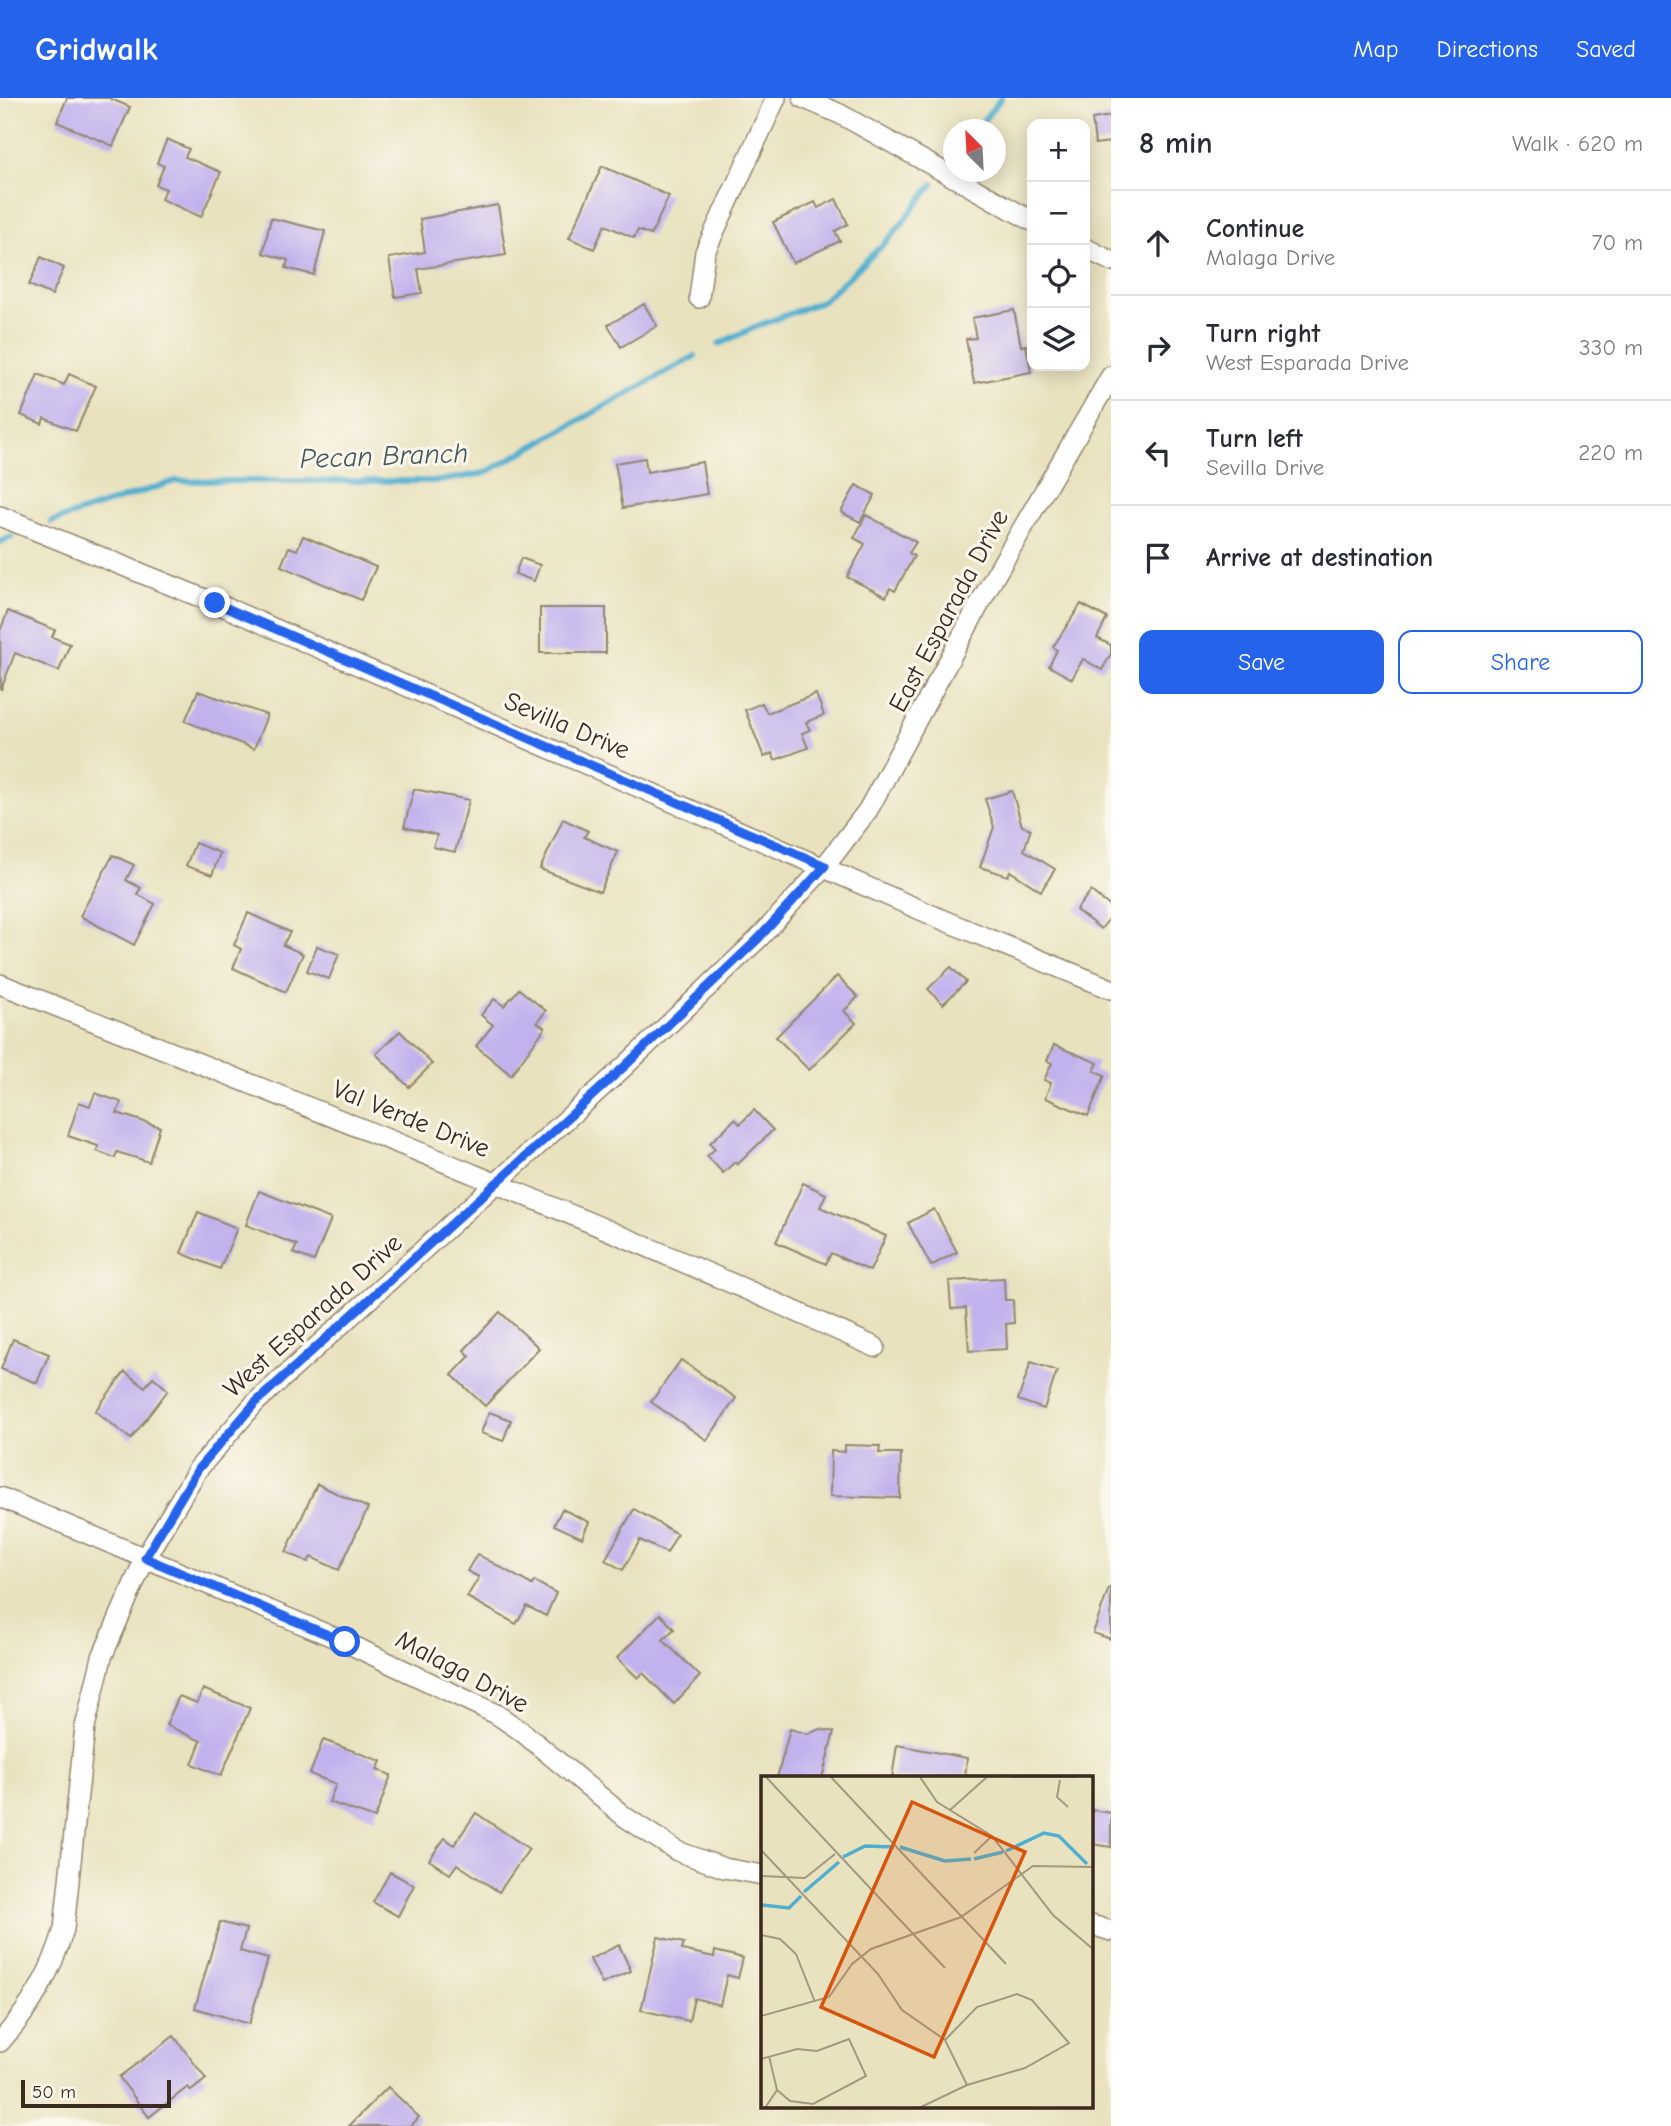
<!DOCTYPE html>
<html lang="en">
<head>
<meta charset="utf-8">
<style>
  body { margin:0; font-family:"Comic Neue",sans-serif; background:#f2f2f3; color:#2b2b33 }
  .controls { position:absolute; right:21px; top:21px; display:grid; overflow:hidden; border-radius:14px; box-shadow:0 4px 18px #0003 }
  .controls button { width:63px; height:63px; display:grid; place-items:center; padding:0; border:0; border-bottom:2px solid #e1e1e2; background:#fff; color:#2b2b33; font:35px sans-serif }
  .compass { position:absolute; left:943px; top:21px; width:63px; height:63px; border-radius:50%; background:#fff; box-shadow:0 4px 18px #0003; rotate:336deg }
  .scale { position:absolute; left:21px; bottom:18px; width:150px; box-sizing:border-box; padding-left:7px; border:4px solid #3b2a1e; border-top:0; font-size:19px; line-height:24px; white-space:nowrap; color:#3b2a1e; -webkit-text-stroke:5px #fbf7ec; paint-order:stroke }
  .stop { position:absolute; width:21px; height:21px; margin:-16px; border:5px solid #2563eb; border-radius:50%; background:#fff }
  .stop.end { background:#2563eb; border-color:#fff; box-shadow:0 2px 7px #0008 }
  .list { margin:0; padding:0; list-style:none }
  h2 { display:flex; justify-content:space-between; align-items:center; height:91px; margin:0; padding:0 28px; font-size:30px }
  h2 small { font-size:23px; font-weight:400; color:#7c7c81 }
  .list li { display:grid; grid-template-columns:46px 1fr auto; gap:21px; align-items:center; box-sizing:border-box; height:105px; padding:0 28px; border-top:2px solid #e1e1e2 }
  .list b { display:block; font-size:26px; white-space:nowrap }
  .list p { margin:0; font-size:23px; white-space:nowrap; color:#7c7c81 }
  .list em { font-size:23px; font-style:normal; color:#7c7c81 }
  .actions { display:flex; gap:14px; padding:21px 28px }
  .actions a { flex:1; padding:16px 0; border:2px solid #2563eb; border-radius:14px; text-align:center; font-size:24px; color:#2563eb }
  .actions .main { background:#2563eb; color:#fff }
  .icon { flex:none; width:38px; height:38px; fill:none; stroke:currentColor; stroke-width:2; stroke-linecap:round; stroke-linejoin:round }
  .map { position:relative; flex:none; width:1111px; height:2028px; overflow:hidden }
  header { display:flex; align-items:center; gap:42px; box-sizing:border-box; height:98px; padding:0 35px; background:#2563eb; color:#fff }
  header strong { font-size:33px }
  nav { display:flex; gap:38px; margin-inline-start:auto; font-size:24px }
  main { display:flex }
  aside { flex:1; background:#fff }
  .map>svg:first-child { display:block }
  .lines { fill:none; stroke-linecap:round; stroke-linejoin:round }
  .stream { stroke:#50aecf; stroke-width:6 }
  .building { fill:#c1b1ed }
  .minor-casing { stroke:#92866e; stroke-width:22 }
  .minor { stroke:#fff; stroke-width:19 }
  .route { stroke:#2563eb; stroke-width:9 }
  .labels { text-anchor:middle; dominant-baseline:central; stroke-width:6; stroke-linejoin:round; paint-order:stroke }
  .street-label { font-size:26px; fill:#3b2a1e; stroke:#fbf7ec }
  .water-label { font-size:28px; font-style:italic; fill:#42585c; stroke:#fbf7ec }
  .inset-river { fill:none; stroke:#50aecf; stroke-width:3.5 }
  .inset-road { fill:none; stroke:#a3987f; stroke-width:2 }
  .view { fill:#d7540e; fill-opacity:0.15; stroke:#d7540e; stroke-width:3.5 }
  .inset-edge { fill:none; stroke:#3b2a1e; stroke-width:3.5 }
</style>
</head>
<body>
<header>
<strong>Gridwalk</strong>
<nav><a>Map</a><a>Directions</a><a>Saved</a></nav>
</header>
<main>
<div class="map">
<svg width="1111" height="2028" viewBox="0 0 1111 2028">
  <rect width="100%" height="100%" fill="#fbf7ec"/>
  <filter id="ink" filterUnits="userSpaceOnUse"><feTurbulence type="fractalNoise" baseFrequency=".0143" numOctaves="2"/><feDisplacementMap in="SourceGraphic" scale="14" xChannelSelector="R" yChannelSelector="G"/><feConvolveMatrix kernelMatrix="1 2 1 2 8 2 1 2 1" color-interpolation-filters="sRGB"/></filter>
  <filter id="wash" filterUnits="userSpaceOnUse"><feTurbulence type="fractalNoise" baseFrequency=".00686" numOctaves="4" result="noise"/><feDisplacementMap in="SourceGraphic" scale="28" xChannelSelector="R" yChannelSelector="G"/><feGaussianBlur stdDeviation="1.57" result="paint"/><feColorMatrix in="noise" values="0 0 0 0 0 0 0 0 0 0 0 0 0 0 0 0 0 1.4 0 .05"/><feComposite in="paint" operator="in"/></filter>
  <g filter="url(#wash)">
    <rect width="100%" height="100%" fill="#e9e2bf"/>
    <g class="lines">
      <g class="stream">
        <polyline points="976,32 1001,0"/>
        <polyline points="719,246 755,229 823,203 891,139 933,86"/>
        <polyline points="51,424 175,383 440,383 485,375 695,258"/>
        <polyline points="0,444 12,439"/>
      </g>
    </g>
    <g id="blocks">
      <g class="building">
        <polygon points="67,0 109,0 130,9 113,48 57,24"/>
        <polygon points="1111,18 1111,44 1095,46 1092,21"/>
        <polygon points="167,41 189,51 185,59 221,74 201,119 161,101 166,91 156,87 164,68 157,65"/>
        <polygon points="602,68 669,98 651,137 638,132 634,140 605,127 594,151 569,140"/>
        <polygon points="836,101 848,126 835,133 840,143 793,165 773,124 815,104 818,110"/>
        <polygon points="498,107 506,157 418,171 422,195 395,199 389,160 425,154 420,121"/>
        <polygon points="271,120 325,133 314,177 286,170 288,162 263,155"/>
        <polygon points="41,159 64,170 52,197 29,187"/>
        <polygon points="644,206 657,228 621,249 608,227"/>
        <polygon points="1014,212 1021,248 1026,247 1031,274 974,285 966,241 976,240 972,220"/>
        <polygon points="38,276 64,287 69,276 96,288 76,333 44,320 42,326 21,317"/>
        <polygon points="645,360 647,374 702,364 707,396 623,410 615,365"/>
        <polygon points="856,387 875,397 860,424 841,414"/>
        <polygon points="866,417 916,444 909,455 914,458 895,493 890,490 886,499 847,479 865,446 854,440"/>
        <polygon points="303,438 376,469 361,502 281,468 289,449 297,452"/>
        <polygon points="521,460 540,467 534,483 515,476"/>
        <polygon points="1081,506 1107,520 1097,540 1111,547 1111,556 1102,572 1083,561 1072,581 1049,568 1057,552 1053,549"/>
        <rect x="540" y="510" width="66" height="45"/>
        <polygon points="8,513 55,532 52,539 70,546 59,573 15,555 1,592 0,533"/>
        <polygon points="198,593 267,617 254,651 185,623"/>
        <polygon points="816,596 824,617 806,624 810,632 802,635 808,650 775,662 772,655 764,659 745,612 762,605 767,615"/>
        <polygon points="414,691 469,702 455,754 433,749 437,737 404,729"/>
        <polygon points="1012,693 1022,728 1031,731 1024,752 1055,771 1041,793 1010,773 1008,778 980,769 994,729 985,701"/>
        <polygon points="563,721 588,733 584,739 618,754 600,794 540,771"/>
        <polygon points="195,745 220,755 212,777 186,768"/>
        <polygon points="113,757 134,767 126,782 141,790 137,796 155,806 134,847 80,818"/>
        <polygon points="1091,793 1111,809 1111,818 1101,831 1076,812"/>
        <polygon points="248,815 290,834 283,847 303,856 286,894 233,870 241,851 234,847"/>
        <polygon points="317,848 339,856 329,881 307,873"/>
        <polygon points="951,869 966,884 943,906 928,891"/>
        <polygon points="837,878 858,899 844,913 856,925 809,972 776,939"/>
        <polygon points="519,891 546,913 537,924 545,930 511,977 476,948 493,927 481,917 494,901 504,908"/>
        <polygon points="400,933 432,966 409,989 376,956"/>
        <polygon points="1054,947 1098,965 1094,973 1105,977 1088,1018 1045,1000 1051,985 1044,982 1052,965 1047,963"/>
        <polygon points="95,995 121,1004 117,1015 160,1029 149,1064 117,1054 115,1060 97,1053 98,1048 68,1038 79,1004 90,1008"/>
        <polygon points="754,1012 773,1032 737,1067 735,1064 723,1075 707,1058 715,1051 710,1045 735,1021 740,1026"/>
        <polygon points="803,1085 826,1096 820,1109 886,1138 870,1173 831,1155 826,1166 776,1144"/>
        <polygon points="259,1093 331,1121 314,1163 293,1155 297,1147 246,1127"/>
        <polygon points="934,1111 957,1154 931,1168 908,1125"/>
        <polygon points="198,1114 237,1130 220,1171 181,1155"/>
        <polygon points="1004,1180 1005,1202 1013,1202 1014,1225 1006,1226 1007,1251 969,1253 966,1210 951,1211 949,1183"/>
        <polygon points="500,1214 539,1250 485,1308 452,1277 470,1258 464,1252"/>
        <polygon points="13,1241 49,1256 37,1285 1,1271"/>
        <polygon points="681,1262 736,1300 707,1342 651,1304"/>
        <polygon points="1031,1264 1057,1273 1044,1311 1018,1302"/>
        <polygon points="125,1274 145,1289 153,1279 168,1292 131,1341 95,1313"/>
        <polygon points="489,1314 511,1322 503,1343 481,1335"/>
        <polygon points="845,1347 880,1348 879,1355 901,1355 900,1400 830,1398 831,1353 845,1354"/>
        <polygon points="317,1386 368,1410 339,1472 311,1459 308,1464 286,1454"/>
        <polygon points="562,1411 589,1424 582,1440 554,1427"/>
        <polygon points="634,1411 677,1436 667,1455 640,1442 623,1472 605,1462"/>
        <polygon points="477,1456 532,1487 534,1483 556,1495 546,1518 527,1508 516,1526 467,1499 479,1479 467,1473"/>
        <polygon points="1109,1490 1111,1490 1111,1541 1093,1535"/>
        <polygon points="660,1516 674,1531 663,1542 700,1578 674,1606 643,1575 638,1580 617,1560"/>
        <polygon points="203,1591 250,1610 221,1678 192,1666 201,1643 166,1627 179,1598 197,1605"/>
        <polygon points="790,1631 808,1636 820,1631 834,1634 822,1680 777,1680"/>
        <polygon points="323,1642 381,1663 377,1672 391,1677 375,1720 329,1704 336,1686 310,1676"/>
        <polygon points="897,1647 967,1660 965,1680 892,1680"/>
        <polygon points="1092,1712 1111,1715 1111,1749 1092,1746"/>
        <polygon points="476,1715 529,1751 499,1794 457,1766 450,1776 429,1762 445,1740 454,1747"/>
        <polygon points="390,1774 414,1787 398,1818 373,1804"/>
        <polygon points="220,1824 246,1831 240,1853 268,1861 249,1926 195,1910"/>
        <polygon points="658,1839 684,1845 682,1852 714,1859 715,1853 743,1860 738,1880 727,1877 720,1907 694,1900 689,1923 641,1912"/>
        <polygon points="619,1847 631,1873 602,1886 590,1861"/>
        <polygon points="174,1938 206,1981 191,1993 188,1989 149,2019 119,1979"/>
        <polygon points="388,1989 419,2019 411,2028 349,2028"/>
      </g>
    </g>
  </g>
  <g filter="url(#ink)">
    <use href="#blocks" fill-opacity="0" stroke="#92866e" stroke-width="2"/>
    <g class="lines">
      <defs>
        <g id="minor">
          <polyline points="803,0 840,16 1032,123"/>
          <polyline points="1085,150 1111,163"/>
          <polyline points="699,200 705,154 776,0"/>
          <polyline points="0,418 227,510 948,824 1111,891"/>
          <path d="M0,886C294,1003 587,1118 875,1249"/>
          <polyline points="0,1399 345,1544 496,1616 521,1633 625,1719 677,1753 724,1770 763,1777"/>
          <polyline points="1092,1827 1111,1833"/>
          <path d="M0,1944C31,1910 51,1875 64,1831L85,1629L102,1559L145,1460L198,1371L255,1305L625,968L758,841L825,768L868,712L992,483L1111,278"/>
        </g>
      </defs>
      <use href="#minor" class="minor-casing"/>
      <use href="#minor" class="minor"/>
    </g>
  </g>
  <g class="lines" filter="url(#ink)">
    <polyline class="route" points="215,505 825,768 758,841 625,968 255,1305 198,1371 145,1460 345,1544"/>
  </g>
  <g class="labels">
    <g class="street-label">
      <text transform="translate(949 513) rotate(-62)">East Esparada Drive</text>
      <text transform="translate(567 628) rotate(23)">Sevilla Drive</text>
      <text transform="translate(411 1021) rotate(22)">Val Verde Drive</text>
      <text transform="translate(313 1218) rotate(-42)">West Esparada Drive</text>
      <text transform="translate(462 1574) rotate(28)">Malaga Drive</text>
    </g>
    <g class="water-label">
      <text transform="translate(384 358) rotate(-2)">Pecan Branch</text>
    </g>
  </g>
  <g transform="translate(761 1678)">
    <rect width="332" height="332" fill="#e9e2bf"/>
    <path class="inset-river" d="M139,71L184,85L210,83M245,75L283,57L298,60L326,88M82,81L104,70L133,71M213,83L242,76M43,116L78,86M0,129L28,132L40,120"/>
    <path class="inset-road" d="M5,1L184,192M70,1L245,188M159,1L176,26L231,60L292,139L333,174M250,1H315M299,4L296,21L307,31M189,34L226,1M0,74L117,198L141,234L184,264L206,309M213,77L231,60M0,100L44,102L74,78M0,159L19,163L35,178L54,226M0,240L68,221L91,188L110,173L200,141L272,90L333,91M8,280L16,314M0,283L36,273L56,275L88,263L105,300L52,328L29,325L16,314L4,332M158,332L206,309L264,292L308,267L271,224L256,218L216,231L184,264"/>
    <path class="view" d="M151,26L264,76L173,281L60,231Z"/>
    <rect width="332" height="332" class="inset-edge"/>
  </g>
</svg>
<div class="controls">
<button>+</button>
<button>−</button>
<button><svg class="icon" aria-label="locate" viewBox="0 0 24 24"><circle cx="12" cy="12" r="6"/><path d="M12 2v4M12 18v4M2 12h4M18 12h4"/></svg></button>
<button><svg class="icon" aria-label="layers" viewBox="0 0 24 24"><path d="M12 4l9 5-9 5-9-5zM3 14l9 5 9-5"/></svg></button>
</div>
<svg class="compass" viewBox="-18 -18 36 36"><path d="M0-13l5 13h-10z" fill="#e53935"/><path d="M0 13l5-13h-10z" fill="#7c7c81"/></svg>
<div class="scale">50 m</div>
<div class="stop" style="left:345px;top:1544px"></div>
<div class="stop end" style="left:215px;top:505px"></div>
</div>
<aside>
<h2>8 min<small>Walk · 620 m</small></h2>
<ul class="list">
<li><svg class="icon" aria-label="ahead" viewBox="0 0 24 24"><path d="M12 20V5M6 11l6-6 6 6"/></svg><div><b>Continue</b><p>Malaga Drive</p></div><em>70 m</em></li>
<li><svg class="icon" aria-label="right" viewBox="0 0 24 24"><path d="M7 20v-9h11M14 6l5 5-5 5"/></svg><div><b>Turn right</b><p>West Esparada Drive</p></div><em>330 m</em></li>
<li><svg class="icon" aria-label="left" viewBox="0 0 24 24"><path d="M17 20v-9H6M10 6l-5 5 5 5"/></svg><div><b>Turn left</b><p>Sevilla Drive</p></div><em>220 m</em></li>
<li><svg class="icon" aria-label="arrive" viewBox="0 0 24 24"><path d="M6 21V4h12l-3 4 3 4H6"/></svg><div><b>Arrive at destination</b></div></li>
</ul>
<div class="actions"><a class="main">Save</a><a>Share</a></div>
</aside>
</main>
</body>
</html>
